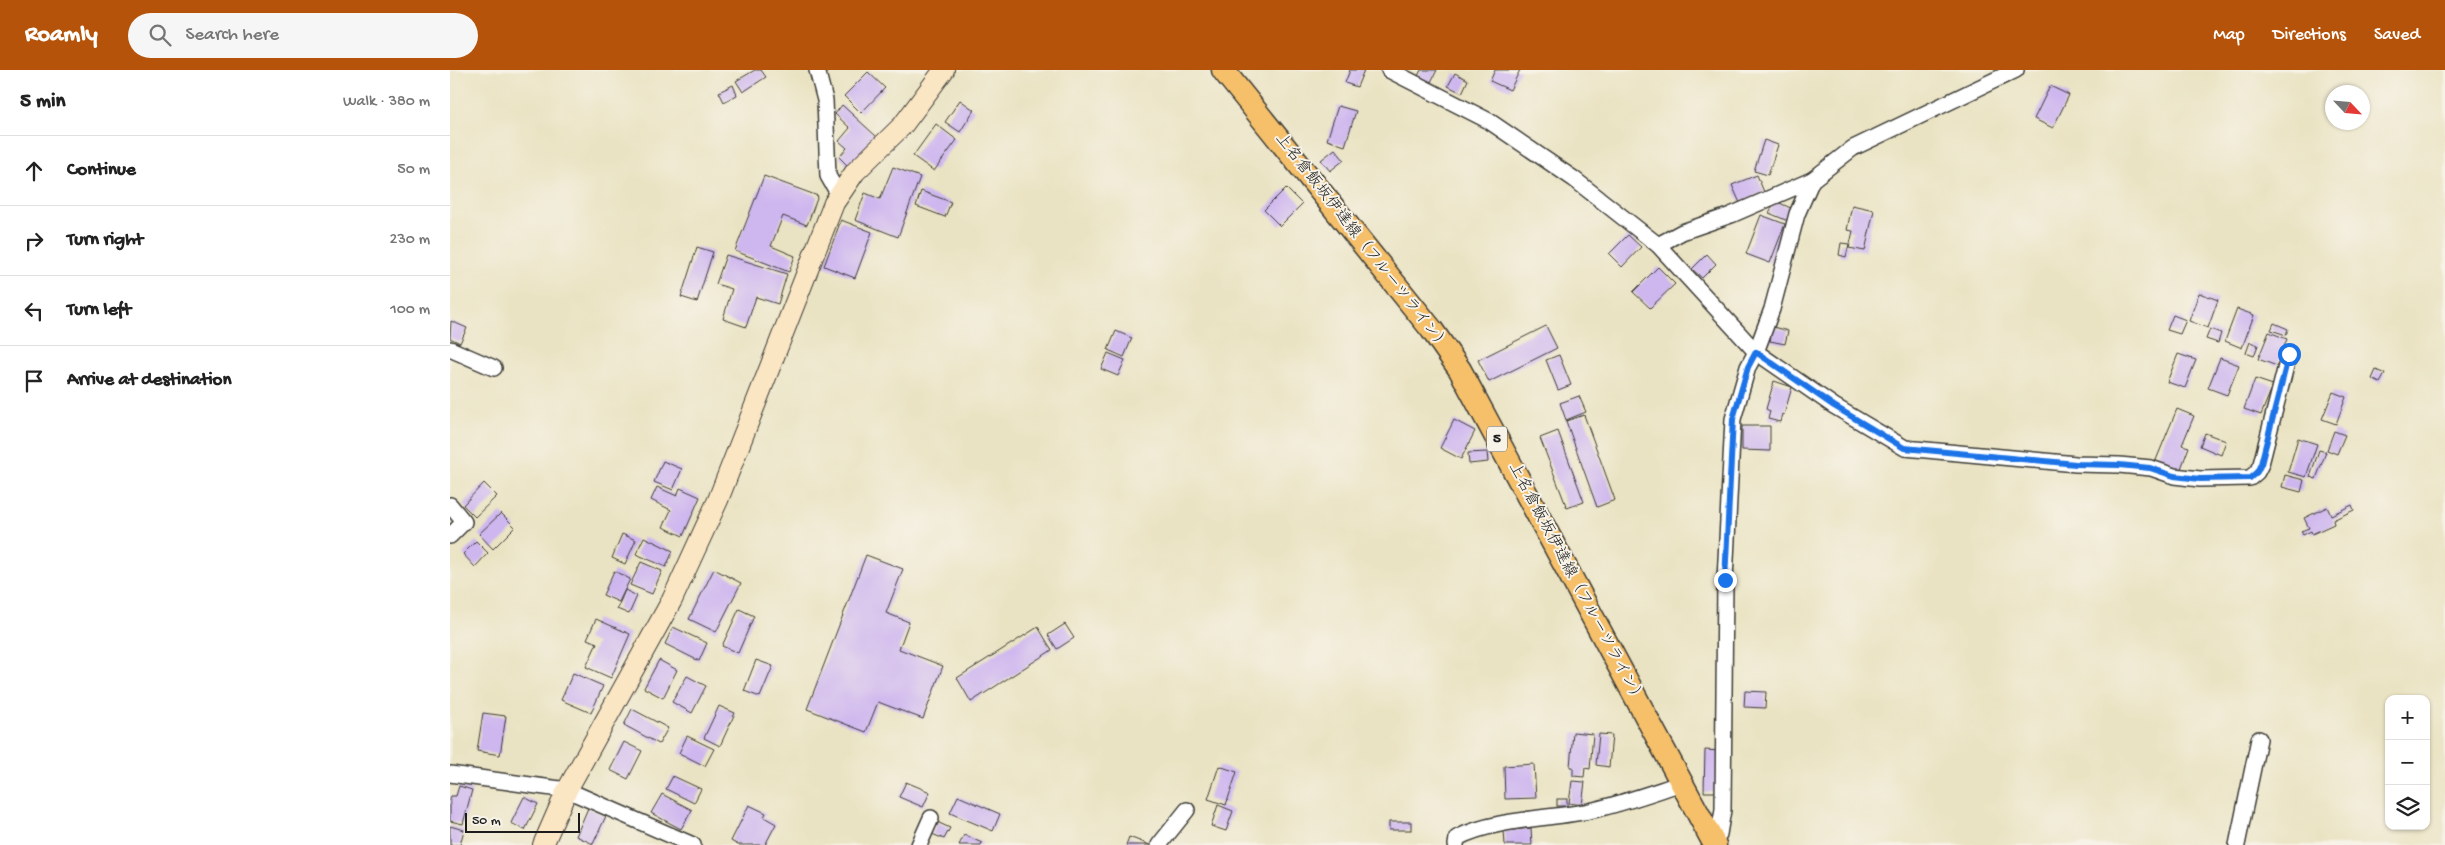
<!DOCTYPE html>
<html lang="en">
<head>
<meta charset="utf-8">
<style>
  body { margin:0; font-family:"Gochi Hand","Klee One",sans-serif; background:#f6f6f6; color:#222 }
  .controls { position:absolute; right:15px; bottom:15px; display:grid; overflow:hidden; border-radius:10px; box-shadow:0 1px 4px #0004 }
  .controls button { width:45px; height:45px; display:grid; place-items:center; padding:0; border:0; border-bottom:1px solid #e0e0e0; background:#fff; color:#222; font:25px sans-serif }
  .compass { position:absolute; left:1875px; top:15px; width:45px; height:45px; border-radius:50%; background:#fff; box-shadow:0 1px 4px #0004; rotate:116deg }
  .scale { position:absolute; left:15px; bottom:12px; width:115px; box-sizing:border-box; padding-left:5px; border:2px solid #1c1c1c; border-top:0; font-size:14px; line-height:18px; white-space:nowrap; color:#1c1c1c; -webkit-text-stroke:4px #f7f3e8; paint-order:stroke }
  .stop { position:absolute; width:15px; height:15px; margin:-11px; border:4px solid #1a73e8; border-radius:50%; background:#fff }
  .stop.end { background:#1a73e8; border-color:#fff; box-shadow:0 1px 5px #0008 }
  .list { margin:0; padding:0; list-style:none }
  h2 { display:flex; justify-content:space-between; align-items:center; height:65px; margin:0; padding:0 20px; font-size:21px }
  h2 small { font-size:16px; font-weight:400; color:#767676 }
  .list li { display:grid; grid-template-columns:32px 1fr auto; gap:15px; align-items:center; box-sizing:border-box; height:70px; padding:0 20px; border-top:1px solid #e0e0e0 }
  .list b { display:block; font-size:19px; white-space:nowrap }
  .list em { font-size:16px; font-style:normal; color:#767676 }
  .icon { flex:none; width:28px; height:28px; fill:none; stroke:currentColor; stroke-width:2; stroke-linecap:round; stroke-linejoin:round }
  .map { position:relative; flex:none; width:1995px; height:775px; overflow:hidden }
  header { display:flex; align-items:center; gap:30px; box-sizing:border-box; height:70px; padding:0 25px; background:#b45309; color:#fff }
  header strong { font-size:24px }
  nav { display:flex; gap:28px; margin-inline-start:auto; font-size:18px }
  .search { width:350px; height:45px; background:#f6f6f6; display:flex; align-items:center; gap:12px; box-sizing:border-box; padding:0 18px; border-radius:28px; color:#767676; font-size:19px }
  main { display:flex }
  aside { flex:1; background:#fff }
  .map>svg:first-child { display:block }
  .building { fill:#ceb6ef }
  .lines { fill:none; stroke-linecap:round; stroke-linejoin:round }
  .street-casing { stroke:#3b3a35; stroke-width:18 }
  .secondary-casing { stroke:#3b3a35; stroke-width:22 }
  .primary-casing { stroke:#3b3a35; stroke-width:25 }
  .street { stroke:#fff; stroke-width:15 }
  .secondary { stroke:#fbe6c4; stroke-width:20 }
  .primary { stroke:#f6c06b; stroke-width:22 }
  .route { stroke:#1a73e8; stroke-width:6 }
  .labels { text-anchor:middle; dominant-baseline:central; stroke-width:4; stroke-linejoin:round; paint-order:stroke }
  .shield { fill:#f7f3e8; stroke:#5e5c59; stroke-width:1 }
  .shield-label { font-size:15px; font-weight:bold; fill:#1c1c1c }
  .street-label { font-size:16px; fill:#1c1c1c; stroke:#f7f3e8 }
</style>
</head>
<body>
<header>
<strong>Roamly</strong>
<div class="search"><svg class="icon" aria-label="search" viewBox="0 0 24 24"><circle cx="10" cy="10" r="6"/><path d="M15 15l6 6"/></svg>Search here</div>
<nav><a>Map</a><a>Directions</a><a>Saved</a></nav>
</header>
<main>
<aside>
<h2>5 min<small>Walk · 380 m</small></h2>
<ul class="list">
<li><svg class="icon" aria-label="ahead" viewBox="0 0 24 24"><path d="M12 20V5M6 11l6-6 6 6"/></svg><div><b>Continue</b></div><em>50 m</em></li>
<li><svg class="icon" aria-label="right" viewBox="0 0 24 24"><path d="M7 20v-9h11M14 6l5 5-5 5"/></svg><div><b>Turn right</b></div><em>230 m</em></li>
<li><svg class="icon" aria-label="left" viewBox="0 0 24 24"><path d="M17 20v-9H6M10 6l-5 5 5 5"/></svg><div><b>Turn left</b></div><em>100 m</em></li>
<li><svg class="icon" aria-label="arrive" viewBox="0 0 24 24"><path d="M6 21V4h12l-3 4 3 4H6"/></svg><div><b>Arrive at destination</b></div></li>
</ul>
</aside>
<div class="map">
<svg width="1995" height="775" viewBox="0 0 1995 775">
  <rect width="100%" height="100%" fill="#f7f3e8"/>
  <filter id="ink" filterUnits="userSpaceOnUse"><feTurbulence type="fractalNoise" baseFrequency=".02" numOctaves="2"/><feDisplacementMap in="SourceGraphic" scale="10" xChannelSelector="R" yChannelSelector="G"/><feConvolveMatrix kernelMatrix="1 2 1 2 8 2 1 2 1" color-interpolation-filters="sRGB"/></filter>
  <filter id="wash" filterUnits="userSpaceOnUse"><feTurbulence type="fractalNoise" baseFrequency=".0096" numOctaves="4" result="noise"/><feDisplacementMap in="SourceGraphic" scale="20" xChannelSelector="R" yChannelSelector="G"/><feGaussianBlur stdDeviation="1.12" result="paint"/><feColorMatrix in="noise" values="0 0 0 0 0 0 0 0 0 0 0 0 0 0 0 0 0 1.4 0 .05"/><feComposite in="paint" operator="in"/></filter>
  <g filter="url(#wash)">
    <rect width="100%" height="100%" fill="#eae3c3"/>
    <g id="blocks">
      <g class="building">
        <polygon points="305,0 311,0 316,7 293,22 286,11"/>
        <polygon points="900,0 914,0 907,17 895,13"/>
        <polygon points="971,0 987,0 980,14 967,8"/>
        <polygon points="1045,0 1070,0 1060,20 1040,11"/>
        <polygon points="418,2 435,18 411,43 394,26"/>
        <polygon points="1005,3 1018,10 1012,23 998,16"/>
        <polygon points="283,15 287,25 274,32 269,22"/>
        <polygon points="1600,16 1619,25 1603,58 1584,49"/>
        <polygon points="510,30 524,40 510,62 495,52"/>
        <polygon points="392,35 427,67 399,97 389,87 397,78 389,71 400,58 385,44"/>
        <polygon points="888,36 906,41 895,76 877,70"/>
        <polygon points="486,54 507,70 484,101 463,86"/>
        <polygon points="1314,70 1328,75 1318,105 1304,101"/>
        <polygon points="885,79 894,90 880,101 871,90"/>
        <polygon points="443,97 470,107 448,167 405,150 415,123 430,129"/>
        <polygon points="1307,105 1314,122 1290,133 1282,115"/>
        <polygon points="314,106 368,126 357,155 333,146 321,176 345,186 339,202 285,181"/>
        <polygon points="836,118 852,134 830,156 814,140"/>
        <polygon points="471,121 501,132 495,147 466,136"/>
        <polygon points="1325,131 1343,139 1338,151 1319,143"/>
        <polygon points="1402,135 1424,140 1415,181 1399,178 1403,161 1397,160"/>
        <polygon points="1311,145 1335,154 1320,193 1296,184"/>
        <polygon points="391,150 422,162 405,208 374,196"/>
        <polygon points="1178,165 1191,177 1172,197 1159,184"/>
        <polygon points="1391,173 1399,174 1396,187 1389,185"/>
        <polygon points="247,177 263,182 247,232 231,227"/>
        <polygon points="1257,184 1266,194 1252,208 1242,199"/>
        <polygon points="276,185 337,204 328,234 306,227 296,257 273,249 282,219 266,214"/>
        <polygon points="1208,197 1225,214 1200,238 1183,222"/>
        <polygon points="1749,223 1768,230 1758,258 1739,251"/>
        <polygon points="1787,239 1804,245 1792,278 1775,271"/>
        <polygon points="1723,245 1736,250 1730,264 1717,260"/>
        <polygon points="1,251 17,258 10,273 0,268"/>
        <polygon points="1824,253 1838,259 1836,265 1821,260"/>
        <polygon points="1096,256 1107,278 1039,312 1028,290"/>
        <polygon points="1323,257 1338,261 1335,274 1320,271"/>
        <polygon points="1760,259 1771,263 1768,273 1756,269"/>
        <polygon points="666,261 682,268 674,287 658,280"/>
        <polygon points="1819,262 1837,269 1827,296 1808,289"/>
        <polygon points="1800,272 1808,275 1804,286 1796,283"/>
        <polygon points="658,283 675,290 668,306 651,299"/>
        <polygon points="1728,284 1746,290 1735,318 1717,312"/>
        <polygon points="1109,285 1121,315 1108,320 1096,290"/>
        <polygon points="1770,288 1789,295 1777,325 1758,318"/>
        <polygon points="1926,300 1935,304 1930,313 1922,309"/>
        <polygon points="1805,309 1823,315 1811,345 1794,339"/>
        <polygon points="1324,311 1342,317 1334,345 1332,344 1330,352 1318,349 1320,341 1316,339"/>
        <polygon points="1883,322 1896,327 1886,354 1872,349"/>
        <polygon points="1129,326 1136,342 1116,350 1110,333"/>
        <polygon points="1727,339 1744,346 1732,375 1739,377 1729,404 1704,395"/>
        <polygon points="1134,345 1165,430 1147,437 1116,351"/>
        <polygon points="1004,350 1025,361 1011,389 990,378"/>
        <polygon points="1292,356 1320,356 1320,381 1292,380"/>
        <polygon points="1108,361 1134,432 1117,438 1090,368"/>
        <polygon points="1884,361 1895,365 1887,384 1877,380"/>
        <polygon points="1755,363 1776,371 1771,385 1750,376"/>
        <polygon points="1848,368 1867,374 1856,407 1838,402"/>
        <polygon points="1869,380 1876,382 1866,409 1860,407"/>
        <polygon points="1037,382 1038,392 1019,394 1018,383"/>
        <polygon points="213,391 232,399 223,420 204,412"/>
        <polygon points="1835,405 1854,410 1851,422 1832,417"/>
        <polygon points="34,413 47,426 25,447 13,435"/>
        <polygon points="207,417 227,426 230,418 250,427 233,466 213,457 221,440 201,430"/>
        <polygon points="1902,435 1904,440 1883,450 1884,454 1862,464 1861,461 1853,465 1851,461 1859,458 1854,448 1877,437 1881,445"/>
        <polygon points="51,443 65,457 43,479 29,464"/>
        <polygon points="172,464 186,470 175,494 162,488"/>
        <polygon points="194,467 223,481 216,497 186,484"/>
        <polygon points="26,471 38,483 25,497 13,484"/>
        <polygon points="416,485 453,499 436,543 459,552 449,579 493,596 473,649 428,632 416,662 357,639"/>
        <polygon points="191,492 212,501 202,524 180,515"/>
        <polygon points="264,499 291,513 266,562 239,549"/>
        <polygon points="164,501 180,509 169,532 153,525"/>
        <polygon points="175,520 187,526 179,544 167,539"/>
        <polygon points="289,539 304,546 288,583 272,576"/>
        <polygon points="146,549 180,564 161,608 136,597 147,573 137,569"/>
        <polygon points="615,554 624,568 607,579 598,565"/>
        <polygon points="223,557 257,573 249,591 215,574"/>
        <polygon points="588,557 602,580 521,632 507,608"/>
        <polygon points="209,590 227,600 213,628 194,618"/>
        <polygon points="306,590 323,596 310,627 294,621"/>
        <polygon points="123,603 153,616 141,643 111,630"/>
        <polygon points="237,606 256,616 242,643 222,632"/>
        <polygon points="1295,621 1316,622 1315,638 1294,637"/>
        <polygon points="269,636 285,643 270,676 254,668"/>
        <polygon points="182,639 218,658 209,674 174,655"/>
        <polygon points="33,643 56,646 50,685 27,681"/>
        <polygon points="1123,662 1143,664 1140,699 1135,698 1134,707 1123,706 1123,697 1120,697"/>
        <polygon points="1149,664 1162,665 1159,697 1146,695"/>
        <polygon points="237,666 264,679 255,696 229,683"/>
        <polygon points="174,672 192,681 178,709 160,700"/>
        <polygon points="1255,680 1270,681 1269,722 1254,722"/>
        <polygon points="1084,694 1086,728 1055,729 1054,696"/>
        <polygon points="769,696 787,702 776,735 758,729"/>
        <polygon points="223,706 251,719 244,733 216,719"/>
        <polygon points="1122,711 1135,712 1132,735 1119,733"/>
        <polygon points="456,712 480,722 473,737 449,727"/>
        <polygon points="9,716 22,720 13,754 0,751 0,730 1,726 6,726"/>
        <polygon points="212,724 242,740 231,759 201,743"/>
        <polygon points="508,726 550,744 543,761 500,743"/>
        <polygon points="74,727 88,734 75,760 61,753"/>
        <rect x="1107" y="729" width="10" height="7"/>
        <polygon points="299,735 316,743 314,747 326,754 315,775 288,775 281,771"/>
        <polygon points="768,735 783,741 776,761 761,756"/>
        <polygon points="138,738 156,746 143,774 126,766"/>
        <polygon points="487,752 500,758 494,769 482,764"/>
        <rect x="939" y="752" width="22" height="8"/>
        <polygon points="0,756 14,760 10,775 0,775"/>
        <polygon points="1081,758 1082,775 1055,775 1054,761"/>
        <polygon points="514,765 532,773 531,775 509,775"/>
        <polygon points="679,767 700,775 676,775"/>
      </g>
    </g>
  </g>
  <g filter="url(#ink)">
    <use href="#blocks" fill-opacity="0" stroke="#3b3a35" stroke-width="1"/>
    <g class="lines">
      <defs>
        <g id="street">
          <polyline points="367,0 375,30 378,106 389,125"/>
          <polyline points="939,0 1039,51 1124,109 1208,175 1306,282 1384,336 1455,378 1626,394 1669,395 1701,398 1724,406 1750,409 1800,408 1807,402 1811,394 1839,284"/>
          <polyline points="1208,175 1232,162 1281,145 1362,110"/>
          <polyline points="0,279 44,298"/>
          <polyline points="0,435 14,452 0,466"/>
          <polyline points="0,704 117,720 243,775"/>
          <polyline points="1263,772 1269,764 1273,740 1275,510 1283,349 1298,297 1306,282 1322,239 1347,144 1362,110 1403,78 1566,0"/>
          <polyline points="469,775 481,748"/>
          <polyline points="709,775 737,740"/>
          <path d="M1006,775L1007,768C1043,749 1099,749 1139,741C1171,734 1201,723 1232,713"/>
          <polyline points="1787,775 1809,669"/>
        </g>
        <polyline id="secondary" points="93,775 117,720 222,530 268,430 384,133 405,102 453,55 494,0"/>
        <polyline id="primary" points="773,0 982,260 1010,300 1265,775"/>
      </defs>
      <use href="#street" class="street-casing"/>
      <use href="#secondary" class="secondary-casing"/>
      <use href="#primary" class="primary-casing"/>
      <use href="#street" class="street"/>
      <use href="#secondary" class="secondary"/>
      <use href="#primary" class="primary"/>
    </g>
  </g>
  <g class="lines" filter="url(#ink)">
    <polyline class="route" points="1275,510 1283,349 1298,297 1306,282 1384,336 1454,378 1626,394 1669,395 1700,398 1724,406 1750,409 1800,408 1807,402 1811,394 1839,284"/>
  </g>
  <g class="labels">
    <rect class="shield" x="1037" y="356.5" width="20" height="25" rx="4"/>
    <g class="shield-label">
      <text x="1047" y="369">5</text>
    </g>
    <g class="street-label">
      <text transform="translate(911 173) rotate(52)">上名倉飯坂伊達線（フルーツライン）</text>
      <text transform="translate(1125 514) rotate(62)">上名倉飯坂伊達線（フルーツライン）</text>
    </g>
  </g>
</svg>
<div class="controls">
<button>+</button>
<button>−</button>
<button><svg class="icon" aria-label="layers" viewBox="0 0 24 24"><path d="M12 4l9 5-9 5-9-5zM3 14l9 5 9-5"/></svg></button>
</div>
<svg class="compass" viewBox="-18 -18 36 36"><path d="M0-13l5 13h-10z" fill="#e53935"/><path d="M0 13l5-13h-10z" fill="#767676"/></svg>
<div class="scale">50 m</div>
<div class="stop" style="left:1839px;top:284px"></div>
<div class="stop end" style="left:1275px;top:510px"></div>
</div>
</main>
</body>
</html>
